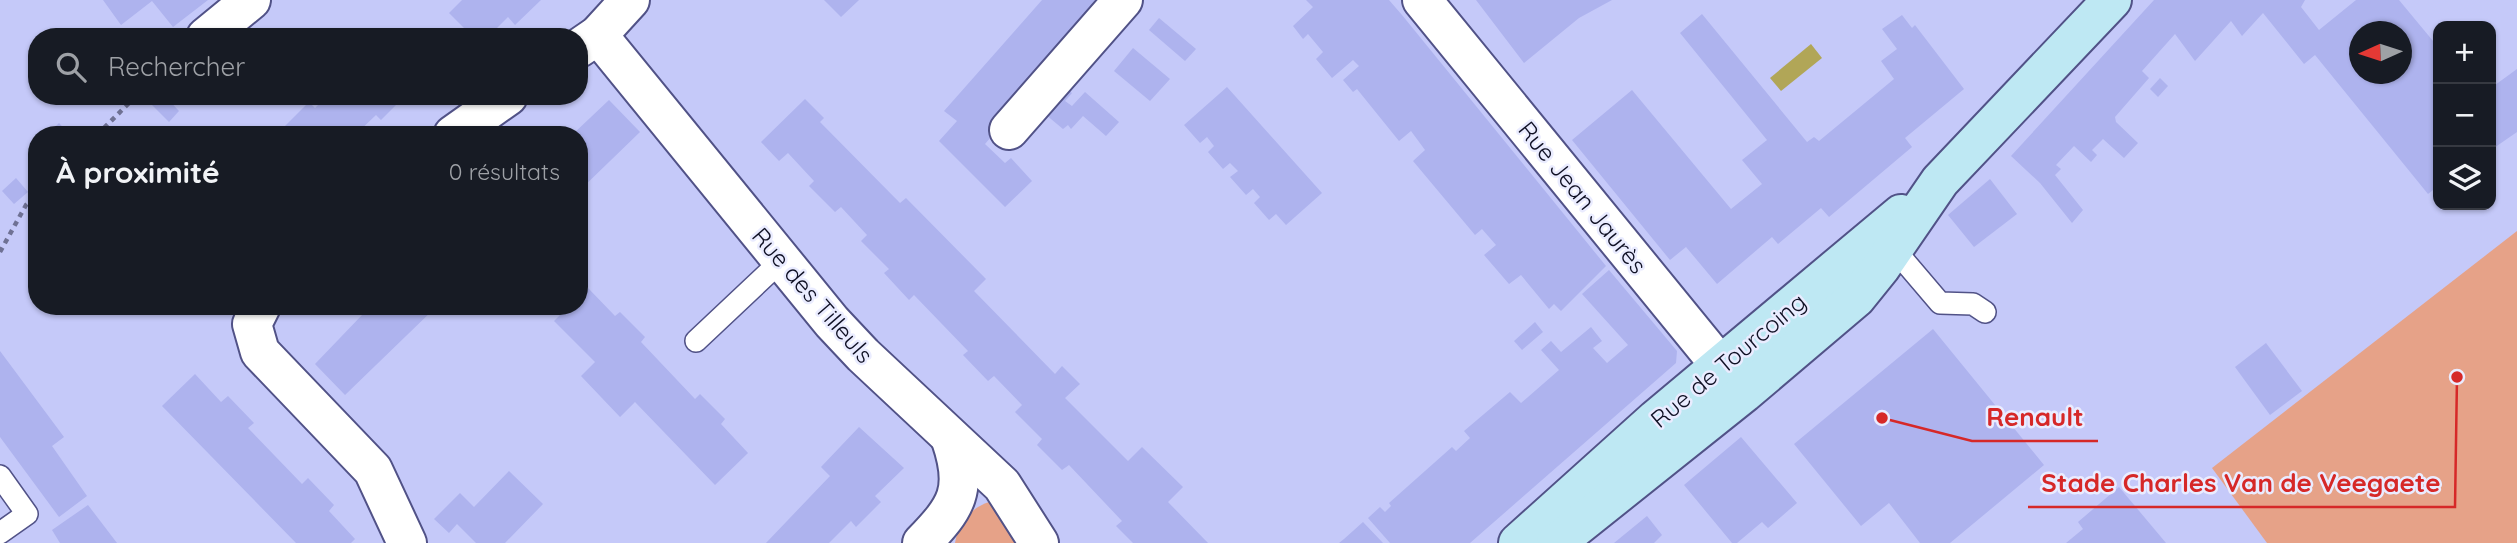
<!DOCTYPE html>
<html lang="fr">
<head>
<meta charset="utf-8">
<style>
  body { margin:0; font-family:Quicksand,sans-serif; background:#20242c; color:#f1f3f6 }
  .controls { position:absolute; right:21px; top:21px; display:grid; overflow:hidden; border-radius:14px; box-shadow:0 2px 5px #0004 }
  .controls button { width:63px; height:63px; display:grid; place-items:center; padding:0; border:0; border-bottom:2px solid #363941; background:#171b24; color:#f1f3f6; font:35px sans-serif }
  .compass { position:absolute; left:2349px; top:21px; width:63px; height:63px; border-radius:50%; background:#171b24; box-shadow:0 2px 5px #0004; rotate:267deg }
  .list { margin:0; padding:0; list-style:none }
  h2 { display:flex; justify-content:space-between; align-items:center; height:91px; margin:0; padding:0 28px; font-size:30px }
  h2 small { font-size:23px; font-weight:400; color:#9ea1a6 }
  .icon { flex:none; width:38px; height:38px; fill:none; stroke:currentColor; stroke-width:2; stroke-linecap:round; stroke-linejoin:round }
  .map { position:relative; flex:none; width:2517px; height:543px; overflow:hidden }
  .search { position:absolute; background:#171b24; box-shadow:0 2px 5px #0004; left:28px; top:28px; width:560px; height:77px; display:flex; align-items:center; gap:18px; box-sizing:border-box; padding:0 24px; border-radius:28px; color:#9ea1a6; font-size:26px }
  .panel { position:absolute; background:#171b24; box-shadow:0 2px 5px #0004; left:28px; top:126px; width:560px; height:189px; border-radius:28px }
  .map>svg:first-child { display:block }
  .green { fill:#e6a288 }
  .water { fill:#b1a657 }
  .building { fill:#aeb3ee; fill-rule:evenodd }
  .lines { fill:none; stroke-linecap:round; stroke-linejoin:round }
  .lane-casing { stroke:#515287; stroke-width:24 }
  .street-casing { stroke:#515287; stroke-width:42 }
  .secondary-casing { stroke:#515287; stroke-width:42 }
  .path { stroke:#6f7194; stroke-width:4.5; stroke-dasharray:5 5; stroke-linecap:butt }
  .lane { stroke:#fff; stroke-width:21 }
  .street { stroke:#fff; stroke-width:38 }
  .secondary { stroke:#bee8f3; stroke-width:38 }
  .labels { text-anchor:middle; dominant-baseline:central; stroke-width:5; stroke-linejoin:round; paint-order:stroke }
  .street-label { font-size:24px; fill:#0f1024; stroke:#eaecff }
  .leader { fill:none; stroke:#d62828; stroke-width:2.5 }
  .callout-dot { fill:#d62828; stroke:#eaecff; stroke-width:2.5 }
  .callout-label { font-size:26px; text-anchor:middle; font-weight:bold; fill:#d62828; stroke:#eaecff; stroke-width:5; stroke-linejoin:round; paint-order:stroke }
</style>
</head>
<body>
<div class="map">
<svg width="2517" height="543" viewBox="0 0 2517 543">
  <rect width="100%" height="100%" fill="#c5c9f9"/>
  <g class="green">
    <polygon points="2517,231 2517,543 2267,543 2212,468"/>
    <path d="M989,502L998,505L1025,543H955C958,524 970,508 989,502Z"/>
  </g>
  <polygon class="water" points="1811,44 1822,58 1781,91 1770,78"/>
  <g class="building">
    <polygon points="103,0 208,0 173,27 152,1 121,25"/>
    <polygon points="462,0 541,0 515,25 508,17 488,37 473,37 449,13"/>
    <polygon points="824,0 859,0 841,17"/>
    <polygon points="1042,0 1108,0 985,144 1005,163 1011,158 1032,181 1005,207 939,141 957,121 944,111"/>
    <polygon points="1306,0 1389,0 1402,15 1606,266 1561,311 1554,304 1549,309 1521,275 1509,284 1484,255 1496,245 1482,229 1475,235 1413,161 1425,150 1411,131 1399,141 1357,89 1353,92 1343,80 1359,66 1353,60 1332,78 1316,59 1323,52 1308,34 1303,39 1293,26 1313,7"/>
    <polygon points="1476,0 1612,0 1579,18 1524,63"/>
    <path d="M2154,0H2305L2301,7L2319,30L2356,0H2399L2438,47V186L2428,194L2315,55L2304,64L2263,13L2242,36L2231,21L2195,61L2175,34L2142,71L2149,78L2115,117L2116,122L2138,143L2124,158L2103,139L2092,150L2097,155L2091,162L2074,146L2056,165L2061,169L2055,175L2083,210L2072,223L2040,183L2011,156ZM2360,32H2402V74H2360Z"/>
    <polygon points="1702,14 1807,142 1814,137 1819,141 1894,79 1881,61 1897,49 1882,29 1902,15 1912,28 1915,25 1964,89 1905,138 1912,147 1829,217 1821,208 1778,244 1772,237 1717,284 1686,247 1670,260 1572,140 1632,90 1731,209 1762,184 1742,160 1767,140 1680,33"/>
    <polygon points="1159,18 1196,49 1185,61 1149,30"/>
    <polygon points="1133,48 1170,79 1150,101 1114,71"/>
    <polygon points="2517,69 2517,132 2491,150 2491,88"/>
    <polygon points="2160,78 2168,86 2158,97 2150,89"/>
    <polygon points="1060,84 1072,93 1065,101 1072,106 1085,92 1119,122 1106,136 1083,116 1071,129 1068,125 1063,129 1039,109"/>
    <polygon points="1227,87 1322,193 1286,225 1276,214 1269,220 1254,203 1260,197 1253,189 1246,195 1230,177 1238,171 1230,163 1223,169 1208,152 1214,146 1207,137 1200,143 1184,125"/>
    <polygon points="157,96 165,96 179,111 169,122 150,103"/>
    <polygon points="327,96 405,96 381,120 376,115 355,135 276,135 309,102 315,108"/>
    <polygon points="805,99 824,118 820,122 900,203 906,198 986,279 974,291 1055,374 1062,366 1080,384 1065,398 1128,461 1142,447 1183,487 1168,502 1208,543 1133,543 1116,526 1122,521 1069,465 1062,470 1037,445 1042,439 1015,412 1022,405 994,376 988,381 963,355 968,351 914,295 909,300 884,273 889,269 861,241 867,235 841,207 835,212 809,186 814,181 788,153 779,161 761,142"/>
    <polygon points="609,100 640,132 579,191 579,135 572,135"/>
    <polygon points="59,123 70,135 47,135"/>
    <polygon points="16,178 28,192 14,204 2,191"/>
    <polygon points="1990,179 2017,214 1974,247 1948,215"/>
    <polygon points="1609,270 1677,351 1676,363 1470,543 1390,543 1368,518 1380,507 1385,512 1391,506 1389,503 1452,447 1456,451 1470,438 1464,431 1510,392 1521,403 1559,370 1541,350 1551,341 1561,352 1591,327 1602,341 1593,348 1607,363 1628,345 1582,294"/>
    <polygon points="588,288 615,316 620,312 645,337 641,342 695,399 700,394 725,419 721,424 748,453 715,485 635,402 620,417 581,376 595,362 554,321 569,306 579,306 579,297"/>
    <polygon points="358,306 437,306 345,395 315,364 363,314"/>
    <polygon points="1535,322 1543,332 1522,350 1514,341"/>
    <polygon points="1933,329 2044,465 1950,543 1920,543 1889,503 1861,526 1794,444"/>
    <polygon points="2266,343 2302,391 2270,415 2235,367"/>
    <polygon points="0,351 64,437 52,446 87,496 59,517 0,437"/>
    <polygon points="195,374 221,402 228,396 254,423 248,428 302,484 308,478 334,505 329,511 355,539 351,543 296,543 162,406"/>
    <polygon points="859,427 904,468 875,496 881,502 856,527 851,521 829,543 766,543 830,476 821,467"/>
    <polygon points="1741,437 1797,503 1768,528 1762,522 1737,543 1732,543 1684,485"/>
    <polygon points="509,471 543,504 505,543 476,543 457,524 449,533 434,519 460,493 474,507"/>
    <polygon points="2119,487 2166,543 2066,543 2083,529 2078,522"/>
    <polygon points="88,505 117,543 60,543 52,530"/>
    <polygon points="1647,516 1662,535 1654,543 1614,543"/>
    <polygon points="1363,522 1383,543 1339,543 1344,539"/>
  </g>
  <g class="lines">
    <defs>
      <g id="lane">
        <polyline points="1888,242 1940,303 1973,304 1985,312"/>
        <polyline points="696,341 781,261"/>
        <polyline points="0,476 27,514 0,533"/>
      </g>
      <g id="street">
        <polyline points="1422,0 1742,392"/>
        <polyline points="598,35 832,322 863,355 1002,485 1039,543"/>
        <polyline points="206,37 251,0"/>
        <polyline points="579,48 598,35 630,0"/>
        <polyline points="1009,130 1123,0"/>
        <polyline points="453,135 508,96"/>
        <polyline points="261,306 252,324 260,352 373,470 407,543"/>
        <path d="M922,543C957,507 968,490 951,440"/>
      </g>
      <g id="secondary">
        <polyline points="1518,543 1656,419 1901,214"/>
        <polyline points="1556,543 1744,393 1856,298 1881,267 1940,181 2112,0"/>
      </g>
    </defs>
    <use href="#lane" class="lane-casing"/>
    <use href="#street" class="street-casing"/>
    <use href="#secondary" class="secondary-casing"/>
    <g class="path">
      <polyline points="97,135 136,96"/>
      <polyline points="0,252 26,205 37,195"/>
    </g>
    <use href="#lane" class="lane"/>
    <use href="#street" class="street"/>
    <use href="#secondary" class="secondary"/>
  </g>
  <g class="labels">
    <g class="street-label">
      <text transform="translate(1583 197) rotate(51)">Rue Jean Jaurès</text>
      <text transform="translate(813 295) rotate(49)">Rue des Tilleuls</text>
      <text transform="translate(1728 360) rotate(-40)">Rue de Tourcoing</text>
    </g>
  </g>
  <path class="leader" d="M1882 418L1972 441H2098M2457 377L2455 507H2028"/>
  <g class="callout-dot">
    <circle cx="1882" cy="418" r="7"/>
    <circle cx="2457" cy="377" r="7"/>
  </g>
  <g class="callout-label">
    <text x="2035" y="426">Renault</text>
    <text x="2241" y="492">Stade Charles Van de Veegaete</text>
  </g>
</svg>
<div class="controls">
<button>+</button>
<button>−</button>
<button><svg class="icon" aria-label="layers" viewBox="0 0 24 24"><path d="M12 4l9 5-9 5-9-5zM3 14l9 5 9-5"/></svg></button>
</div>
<svg class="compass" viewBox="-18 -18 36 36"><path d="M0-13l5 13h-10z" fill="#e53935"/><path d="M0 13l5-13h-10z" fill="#9ea1a6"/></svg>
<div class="search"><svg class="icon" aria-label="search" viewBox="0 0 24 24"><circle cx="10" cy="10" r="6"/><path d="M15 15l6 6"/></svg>Rechercher</div>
<section class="panel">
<h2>À proximité<small>0 résultats</small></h2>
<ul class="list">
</ul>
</section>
</div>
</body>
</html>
